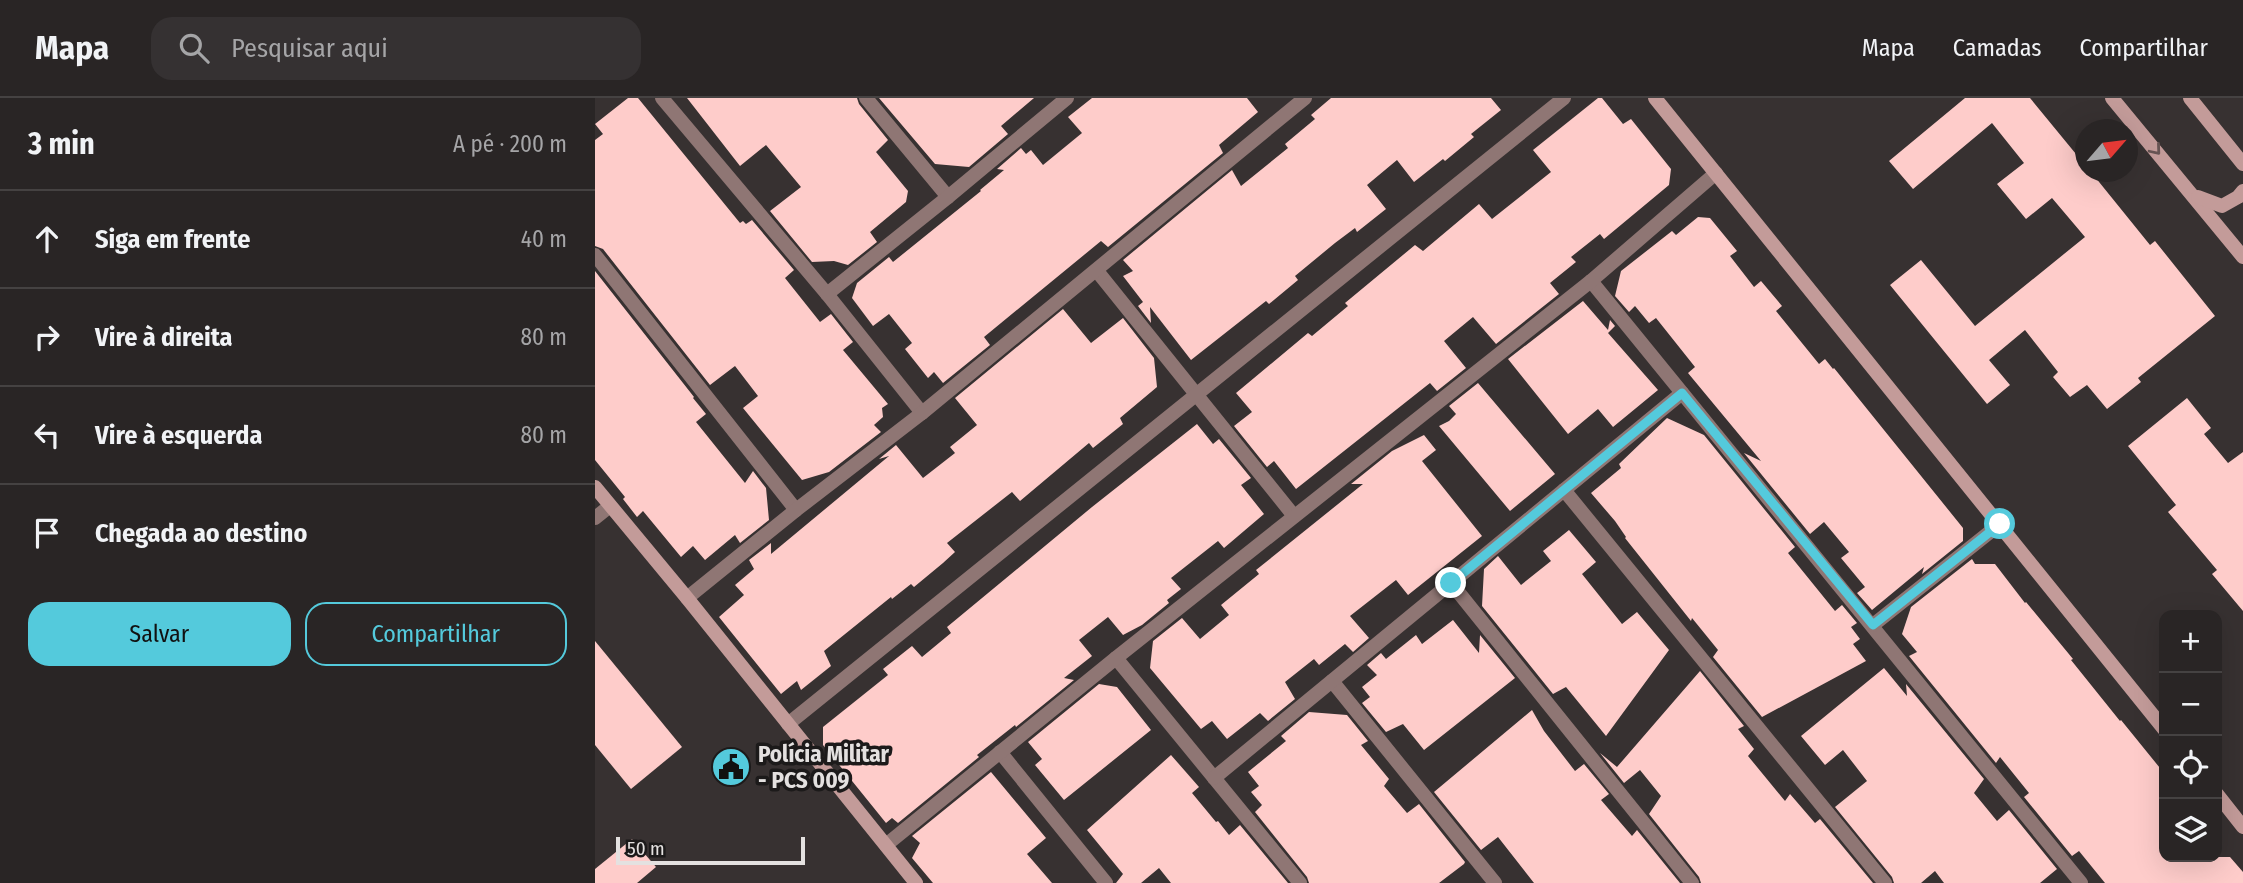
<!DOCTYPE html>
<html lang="pt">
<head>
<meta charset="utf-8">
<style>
  body { margin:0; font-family:"Fira Sans Condensed",sans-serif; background:#353132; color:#f1f3f6 }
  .controls { position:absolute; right:21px; bottom:21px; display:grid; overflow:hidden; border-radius:14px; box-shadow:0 7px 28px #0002 }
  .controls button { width:63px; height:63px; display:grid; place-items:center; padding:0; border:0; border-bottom:2px solid #454242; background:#292525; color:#f1f3f6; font:35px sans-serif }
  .compass { position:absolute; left:1480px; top:21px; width:63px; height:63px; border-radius:50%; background:#292525; box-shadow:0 7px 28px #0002; rotate:62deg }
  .scale { position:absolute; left:21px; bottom:18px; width:189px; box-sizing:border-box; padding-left:7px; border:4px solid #e4e1e0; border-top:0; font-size:19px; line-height:24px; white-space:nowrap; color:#e4e1e0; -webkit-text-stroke:5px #1c1a1a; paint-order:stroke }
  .stop { position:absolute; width:21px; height:21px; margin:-16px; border:5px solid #54cadc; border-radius:50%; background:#fff }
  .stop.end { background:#54cadc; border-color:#fff; box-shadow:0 2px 7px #0008 }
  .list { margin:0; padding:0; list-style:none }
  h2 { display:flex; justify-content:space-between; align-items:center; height:91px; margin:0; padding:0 28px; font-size:30px }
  h2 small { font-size:23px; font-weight:400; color:#a5a5a7 }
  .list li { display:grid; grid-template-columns:46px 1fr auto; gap:21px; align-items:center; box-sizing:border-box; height:98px; padding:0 28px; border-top:2px solid #454242 }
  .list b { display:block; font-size:26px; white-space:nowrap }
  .list em { font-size:23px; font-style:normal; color:#a5a5a7 }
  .actions { display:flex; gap:14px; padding:21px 28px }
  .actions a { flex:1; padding:16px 0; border:2px solid #54cadc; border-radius:21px; text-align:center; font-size:24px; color:#54cadc }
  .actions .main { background:#54cadc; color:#111 }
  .icon { flex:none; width:38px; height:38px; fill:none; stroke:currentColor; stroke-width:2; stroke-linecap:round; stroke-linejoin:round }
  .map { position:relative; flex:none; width:1648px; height:785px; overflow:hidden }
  header { display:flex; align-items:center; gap:42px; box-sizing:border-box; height:98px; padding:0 35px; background:#292525; border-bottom:2px solid #454242 }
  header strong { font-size:33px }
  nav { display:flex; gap:38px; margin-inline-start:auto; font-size:24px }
  .search { width:490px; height:63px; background:#353132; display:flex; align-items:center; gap:18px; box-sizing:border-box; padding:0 24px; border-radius:21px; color:#a5a5a7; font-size:26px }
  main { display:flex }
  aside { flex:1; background:#292525 }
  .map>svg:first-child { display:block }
  .building { fill:#feccca }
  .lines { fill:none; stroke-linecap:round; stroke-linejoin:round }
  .street { stroke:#8f7674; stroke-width:14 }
  .secondary { stroke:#c39b99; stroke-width:14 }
  .oneway { stroke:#675453 }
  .route { stroke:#54cadc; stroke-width:9 }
  .labels { text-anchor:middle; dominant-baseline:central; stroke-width:7; stroke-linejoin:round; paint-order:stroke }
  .poi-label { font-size:23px; font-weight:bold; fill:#e4e1e0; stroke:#1c1a1a; text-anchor:start }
</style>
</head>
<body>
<header>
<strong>Mapa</strong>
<div class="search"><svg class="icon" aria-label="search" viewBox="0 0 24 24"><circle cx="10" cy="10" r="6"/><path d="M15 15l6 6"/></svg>Pesquisar aqui</div>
<nav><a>Mapa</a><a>Camadas</a><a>Compartilhar</a></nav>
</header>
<main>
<aside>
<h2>3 min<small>A pé · 200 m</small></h2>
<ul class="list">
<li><svg class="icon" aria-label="ahead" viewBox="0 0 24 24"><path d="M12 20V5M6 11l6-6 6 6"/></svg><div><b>Siga em frente</b></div><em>40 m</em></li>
<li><svg class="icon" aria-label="right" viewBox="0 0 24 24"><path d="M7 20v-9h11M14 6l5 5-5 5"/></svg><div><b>Vire à direita</b></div><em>80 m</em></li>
<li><svg class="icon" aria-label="left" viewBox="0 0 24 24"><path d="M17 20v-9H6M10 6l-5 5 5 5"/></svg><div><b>Vire à esquerda</b></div><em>80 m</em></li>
<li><svg class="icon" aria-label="arrive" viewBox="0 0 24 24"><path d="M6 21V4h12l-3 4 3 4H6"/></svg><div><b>Chegada ao destino</b></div></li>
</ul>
<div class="actions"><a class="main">Salvar</a><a>Compartilhar</a></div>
</aside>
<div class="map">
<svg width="1648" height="785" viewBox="0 0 1648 785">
  <rect width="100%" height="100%" fill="#373131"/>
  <g class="building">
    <polygon points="33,0 43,0 145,125 148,123 151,126 157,122 199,172 190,180 225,224 236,216 258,244 248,252 293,306 287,310 288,319 279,327 286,334 234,374 207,382 148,310 163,298 140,268 115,287 8,151 0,148 0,42 8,36 0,26"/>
    <polygon points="92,0 262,0 264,6 293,42 281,54 313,93 311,104 275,134 282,144 253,167 239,163 217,164 175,113 206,89 171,47 145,68"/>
    <polygon points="284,0 439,0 406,28 413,36 374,69 340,66"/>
    <polygon points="497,0 652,0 663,14 624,47 628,55 513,149 506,143 389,239 395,247 348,285 339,274 333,280 310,251 317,245 294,216 278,228 257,200 262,185 294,159 298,164 386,93 385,92 409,72 402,71 426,50 431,56 436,52 448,67 487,35 473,19"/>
    <polygon points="736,0 896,0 906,12 876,36 879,39 850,63 848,61 819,84 802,62 772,87 791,111 762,134 760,130 740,145 700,178 703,182 674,206 671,203 596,262 555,209 556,225 543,208 548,204 528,178 538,173 528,162 637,72 646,88 693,50 690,46 720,21 716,17"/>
    <polygon points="1003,0 1007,0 1028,26 1036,21 1076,71 1074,87 1009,141 1005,136 976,159 981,164 955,185 964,196 901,246 878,219 849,243 871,270 842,293 835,285 701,391 679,363 672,369 639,328 657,314 641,295 713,235 717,238 753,208 750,205 820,147 828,153 884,106 897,121 956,74 938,52"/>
    <polygon points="1370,0 1435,0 1490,67 1490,74 1496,74 1555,147 1560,143 1620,218 1543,280 1546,284 1512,311 1492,287 1475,299 1458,279 1463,274 1430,232 1394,262 1415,287 1392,306 1295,187 1326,162 1380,228 1490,139 1457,100 1431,121 1402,86 1429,65 1397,25 1318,91 1294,63"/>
    <polygon points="1103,119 1115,120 1142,153 1135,158 1159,189 1166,183 1187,208 1181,213 1224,266 1230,261 1238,271 1239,270 1368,430 1368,443 1327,476 1329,469 1277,512 1262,495 1270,489 1246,460 1254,454 1229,424 1215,436 1149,355 1166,363 1093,275 1100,269 1061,220 1054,225 1040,208 1034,214 1020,198 1026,173 1077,133 1081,137"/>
    <polygon points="0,173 99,299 98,300 111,316 101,324 150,385 158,373 171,390 174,422 145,445 140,437 110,462 98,448 86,459 48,413 42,419 28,401 30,399 0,362"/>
    <polygon points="988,203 1013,232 1015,222 1020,228 1013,235 1063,292 1018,329 1003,311 973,336 913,261"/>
    <polygon points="468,211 496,245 528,220 559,260 562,289 525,320 528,326 498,350 494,345 425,403 417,394 352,445 360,454 348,465 319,489 316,486 297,501 296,499 229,553 236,568 206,592 202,583 186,596 124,519 149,497 140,487 159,471 154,462 176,445 176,456 294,358 284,361 301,347 328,380 360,355 355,349 382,327 360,300"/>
    <polygon points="883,285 960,376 915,413 844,328 854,323 861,316 854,308"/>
    <polygon points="1592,300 1616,330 1609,336 1633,365 1648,354 1648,513 1617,476 1622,472 1573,414 1581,407 1533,348"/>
    <polygon points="1072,320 1109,337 1200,449 1193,455 1240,513 1247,507 1262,525 1256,529 1265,541 1258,546 1271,563 1167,619 1118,559 1123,552 1097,520 1096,523 1030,440 1031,439 1020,423 996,395 1026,370 1024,366"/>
    <polygon points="602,326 618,346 624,341 656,380 646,387 669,416 629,450 623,443 576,480 586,491 572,502 574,505 547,527 528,537 513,519 484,542 497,558 469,580 479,582 421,629 420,627 382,657 384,659 303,725 297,720 291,725 228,647 228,629 293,577 288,571 317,548 327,559 356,535 352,529 497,409"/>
    <polygon points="829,337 841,352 827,363 887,438 813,497 801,482 755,518 774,540 758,554 750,546 724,567 719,561 690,584 700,601 673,623 665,615 632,641 617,623 606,631 555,570 558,543 587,520 605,541 634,517 626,507 664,476 661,472 768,386 756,386 797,353"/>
    <polygon points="974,432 1001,464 987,476 1027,526 1042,514 1074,552 1011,638 971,589 958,596 887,508 889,471 903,458 926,487 956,463 948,453"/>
    <polygon points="1377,461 1380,466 1400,466 1430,505 1431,504 1478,561 1476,562 1525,623 1526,622 1569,675 1569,759 1635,759 1648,774 1648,785 1510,785 1484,753 1477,758 1429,699 1434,695 1405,659 1401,665 1314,558 1322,554 1307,536 1316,509"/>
    <polygon points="858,522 884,555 885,537 920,580 829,652 808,626 791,634 767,605 775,599 767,589 782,577 772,567 786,555 791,561 821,537 827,546"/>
    <polygon points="0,543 87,649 36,691 0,647"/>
    <polygon points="1289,570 1312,598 1311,586 1389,681 1379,695 1402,723 1414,712 1462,771 1445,785 1349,785 1340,773 1326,785 1299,785 1297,779 1240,709 1272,683 1248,652 1230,667 1206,638"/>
    <polygon points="1105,573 1149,628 1143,631 1159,651 1153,658 1190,703 1195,696 1220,725 1225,721 1278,785 1106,785 1104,779 1054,716 1066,698 1045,672 1029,685 1005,655 1022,669"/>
    <polygon points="504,586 522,589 556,632 469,702 440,667 447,661 433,644"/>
    <polygon points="937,612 949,633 980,673 989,666 1014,696 1006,702 1037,738 1042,732 1085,785 939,785 903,739 886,752 839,694"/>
    <polygon points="714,614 752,617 773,643 766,647 794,681 789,688 812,715 824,706 870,764 869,766 844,785 714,785 712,779 660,714 667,707 656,694 664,688 653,674 691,643 686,638"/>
    <polygon points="576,657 604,689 597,695 621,724 623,723 634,737 645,727 693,785 576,785 564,770 546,785 521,785 528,776 492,732"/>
    <polygon points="396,674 451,740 432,756 457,785 338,785 317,760 325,745 317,738"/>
    <polygon points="37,741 61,769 42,785 0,785 0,771"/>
  </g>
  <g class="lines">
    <g class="street">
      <polyline points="67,0 232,196 327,315"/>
      <polyline points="271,0 353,99"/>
      <polyline points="0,157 201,412"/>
      <polyline points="502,173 699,418"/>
      <polyline points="996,183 1486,785"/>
      <polyline points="232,196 353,99 472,0"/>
      <polyline points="969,392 1290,785"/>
      <polyline points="0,420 15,408"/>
      <polyline points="856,485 1097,785"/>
      <polyline points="92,500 201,412 327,315 710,0"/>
      <polyline points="1278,527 1405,426"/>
      <polyline points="521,560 705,785"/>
      <polyline points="737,583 900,785"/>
      <polyline points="193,626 969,0"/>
      <polyline points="405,654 511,785"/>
      <polyline points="619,680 1087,295"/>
      <polyline points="291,747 521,560 996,183 1121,75"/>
    </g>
    <g class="secondary">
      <polyline points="1060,0 1569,631"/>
      <polyline points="1517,0 1648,159"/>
      <polyline points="1595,0 1648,66"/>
      <polyline points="1603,99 1627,108 1643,99 1648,93"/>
      <polyline points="0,389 92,500 321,785"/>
      <polyline points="1622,696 1648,729"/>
    </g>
  </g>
  <defs><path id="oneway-chevron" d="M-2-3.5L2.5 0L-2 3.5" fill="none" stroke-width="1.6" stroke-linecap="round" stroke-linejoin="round" transform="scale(1.75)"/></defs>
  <use class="oneway" href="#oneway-chevron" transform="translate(1561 52) rotate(50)"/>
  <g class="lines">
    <polyline class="route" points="856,485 1087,295 1278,527 1405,426"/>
  </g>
  <defs>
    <symbol id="civic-disc" viewBox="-11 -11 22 22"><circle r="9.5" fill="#54cadc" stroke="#1c1a1a"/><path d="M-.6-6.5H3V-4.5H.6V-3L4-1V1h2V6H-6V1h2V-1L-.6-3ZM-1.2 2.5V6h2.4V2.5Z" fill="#111"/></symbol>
  </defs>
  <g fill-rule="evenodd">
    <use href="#civic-disc" x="114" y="647" width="44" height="44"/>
  </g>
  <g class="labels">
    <g class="poi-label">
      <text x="163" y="656">Polícia Militar<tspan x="163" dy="26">- PCS 009</tspan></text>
    </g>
  </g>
</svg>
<div class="controls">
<button>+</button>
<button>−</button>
<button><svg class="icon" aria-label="locate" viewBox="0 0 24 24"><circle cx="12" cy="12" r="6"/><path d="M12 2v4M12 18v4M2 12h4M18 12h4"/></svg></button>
<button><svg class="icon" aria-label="layers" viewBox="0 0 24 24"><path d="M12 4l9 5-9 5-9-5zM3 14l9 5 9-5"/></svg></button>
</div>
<svg class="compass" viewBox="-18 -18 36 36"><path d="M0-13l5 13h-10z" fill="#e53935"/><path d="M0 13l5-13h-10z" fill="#a5a5a7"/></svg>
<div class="scale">50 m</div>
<div class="stop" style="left:1405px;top:426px"></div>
<div class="stop end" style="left:856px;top:485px"></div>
</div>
</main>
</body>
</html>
